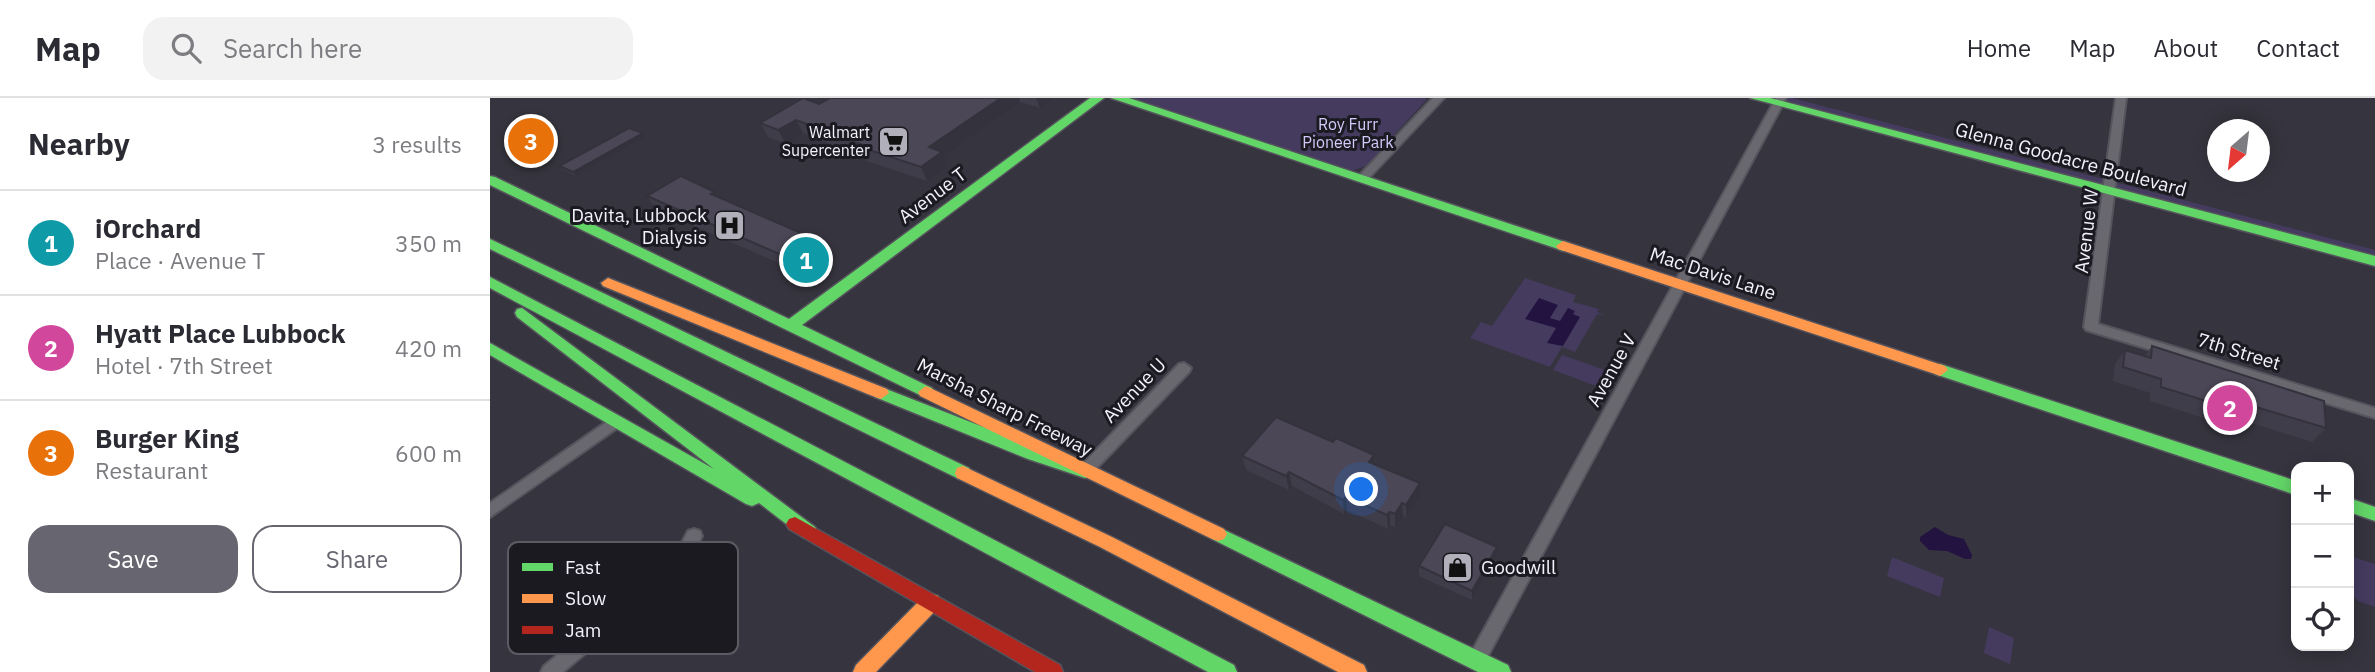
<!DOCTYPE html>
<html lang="en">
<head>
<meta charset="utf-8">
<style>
  body { margin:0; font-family:"IBM Plex Sans",sans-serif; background:#f2f2f3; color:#2b2b33 }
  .controls { position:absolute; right:21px; bottom:21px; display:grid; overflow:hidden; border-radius:14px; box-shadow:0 4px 18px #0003 }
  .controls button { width:63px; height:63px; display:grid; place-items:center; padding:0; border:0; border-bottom:2px solid #e1e1e2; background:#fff; color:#2b2b33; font:35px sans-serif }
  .compass { position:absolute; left:1717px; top:21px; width:63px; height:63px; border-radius:50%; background:#fff; box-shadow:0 4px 18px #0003; rotate:208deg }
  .you { position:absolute; left:872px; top:392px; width:24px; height:24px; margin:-18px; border:5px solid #fff; border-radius:50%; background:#1a73e8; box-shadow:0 0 0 10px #1a73e833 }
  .badge { display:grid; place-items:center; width:46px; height:46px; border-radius:50%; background:#676670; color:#fff; font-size:23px; font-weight:700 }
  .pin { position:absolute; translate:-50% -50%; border:4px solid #fff; box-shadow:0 2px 7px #0006 }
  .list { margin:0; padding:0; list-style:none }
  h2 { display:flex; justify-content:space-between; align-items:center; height:91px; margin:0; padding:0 28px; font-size:30px }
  h2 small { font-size:23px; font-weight:400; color:#7c7c81 }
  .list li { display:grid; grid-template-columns:46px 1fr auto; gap:21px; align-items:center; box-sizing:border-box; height:105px; padding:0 28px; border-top:2px solid #e1e1e2 }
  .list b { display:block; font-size:26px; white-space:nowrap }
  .list p { margin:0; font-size:23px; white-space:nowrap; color:#7c7c81 }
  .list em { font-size:23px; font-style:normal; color:#7c7c81 }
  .actions { display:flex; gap:14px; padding:21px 28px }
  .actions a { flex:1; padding:16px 0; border:2px solid #676670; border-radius:21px; text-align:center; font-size:24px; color:#676670 }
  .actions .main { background:#676670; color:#fff }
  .icon { flex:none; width:38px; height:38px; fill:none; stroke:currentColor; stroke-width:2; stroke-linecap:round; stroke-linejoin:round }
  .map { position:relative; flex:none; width:1885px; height:574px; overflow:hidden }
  header { display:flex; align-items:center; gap:42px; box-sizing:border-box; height:98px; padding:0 35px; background:#fff; border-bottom:2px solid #e1e1e2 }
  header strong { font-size:33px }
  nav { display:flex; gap:38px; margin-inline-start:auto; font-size:24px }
  .search { width:490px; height:63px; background:#f2f2f3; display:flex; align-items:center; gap:18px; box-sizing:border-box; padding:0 24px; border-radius:21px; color:#7c7c81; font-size:26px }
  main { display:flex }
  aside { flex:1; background:#fff }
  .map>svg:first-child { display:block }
  .green { fill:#443b5f }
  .water { fill:#231340 }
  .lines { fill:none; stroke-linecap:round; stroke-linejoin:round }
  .street-casing { stroke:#55535c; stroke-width:4 }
  .fast-casing { stroke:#55535c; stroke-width:3 }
  .slow-casing { stroke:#55535c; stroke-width:3 }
  .jam-casing { stroke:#55535c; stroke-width:3 }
  .street { fill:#69686f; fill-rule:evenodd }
  .fast { fill:#63d668; fill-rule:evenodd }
  .slow { fill:#ff974d; fill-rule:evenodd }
  .jam { fill:#b3261e; fill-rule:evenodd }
  .wall { fill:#403d4a }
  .shaded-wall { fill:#34323c }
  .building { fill:#4b4756; stroke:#34323c; stroke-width:2 }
  .labels { text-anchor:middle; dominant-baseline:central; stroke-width:6; stroke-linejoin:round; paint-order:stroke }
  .far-park-label { font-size:16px; fill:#d4c9fb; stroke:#1b1a21 }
  .far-poi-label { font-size:16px; fill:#f3f1fc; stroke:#1b1a21; text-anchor:end }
  .street-label { font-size:19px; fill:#f3f1fc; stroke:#1b1a21 }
  .poi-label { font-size:19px; fill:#f3f1fc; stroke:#1b1a21; text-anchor:end }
  .key { fill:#1b1a21; stroke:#5c5a63; stroke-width:2 }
  .key-label { font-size:19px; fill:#f3f1fc }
</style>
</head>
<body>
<header>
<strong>Map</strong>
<div class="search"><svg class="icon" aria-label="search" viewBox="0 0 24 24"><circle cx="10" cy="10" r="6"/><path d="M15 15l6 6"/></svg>Search here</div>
<nav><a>Home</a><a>Map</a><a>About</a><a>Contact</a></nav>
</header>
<main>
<aside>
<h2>Nearby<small>3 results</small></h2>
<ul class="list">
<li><span class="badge" style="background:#0f9aa8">1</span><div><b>iOrchard</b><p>Place · Avenue T</p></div><em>350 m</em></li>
<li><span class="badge" style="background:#d1479c">2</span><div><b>Hyatt Place Lubbock</b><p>Hotel · 7th Street</p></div><em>420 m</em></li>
<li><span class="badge" style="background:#e8710a">3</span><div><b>Burger King</b><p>Restaurant</p></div><em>600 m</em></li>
</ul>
<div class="actions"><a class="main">Save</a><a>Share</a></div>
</aside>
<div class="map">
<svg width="1885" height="574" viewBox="0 0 1885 574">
  <rect width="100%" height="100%" fill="#36343e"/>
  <g class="green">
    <polygon points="637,0 935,0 936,2 876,68 861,73"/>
    <polygon points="1272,0 1302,0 1885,152 1885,161"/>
    <polygon points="1035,180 1086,197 1083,204 1109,211 1107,214 1115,217 1107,216 1085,254 1072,249 1060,269 980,240 991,224 1002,228"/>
    <polygon points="1072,257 1115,272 1106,288 1063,272"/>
    <polygon points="1859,458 1885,466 1885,509 1868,503 1859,494"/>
    <polygon points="1402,459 1454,480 1450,499 1397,478"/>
    <polygon points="1499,529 1524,540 1520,566 1494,555"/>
  </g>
  <g class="water">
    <polygon points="1049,200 1068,207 1060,220 1070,223 1078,210 1085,213 1083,216 1090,219 1073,248 1057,245 1066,230 1035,221"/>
    <polygon points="1445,429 1458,437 1474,441 1482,457 1481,461 1475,461 1457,453 1439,452 1430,443 1430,439"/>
  </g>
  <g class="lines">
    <defs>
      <g id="street">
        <polygon points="943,0 954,0 876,83 868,83 868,79"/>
        <polygon points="1286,0 1296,0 992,569 986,571 980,569 977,563 980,557"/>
        <polygon points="1626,0 1636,0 1608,226 1885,310 1885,320 1596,232 1594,229"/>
        <polygon points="694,265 701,270 699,274 600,377 595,379 590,377 587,373 590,369 689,266"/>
        <polygon points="125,318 130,320 132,324 130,328 0,419 0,405"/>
        <polygon points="204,431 210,433 212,438 195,472 73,574 51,574 54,568 183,462 198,433"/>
      </g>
      <g id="fast">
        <polygon points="600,0 614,0 312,227 442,290 444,294 436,300 0,87 0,78 5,79 299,221"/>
        <polygon points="621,0 639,0 1078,145 1080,148 1073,153 1068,151"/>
        <polygon points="1260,0 1280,0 1885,158 1885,168"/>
        <polygon points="0,141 479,370 481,375 479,380 473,382 467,380 0,151"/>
        <polygon points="0,179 744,567 747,574 718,574 0,190"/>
        <polygon points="32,210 325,429 328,434 325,439 319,441 313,439 269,405 262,408 256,406 0,257 0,245 224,371 27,219 25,215 27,211"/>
        <polygon points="1450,266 1806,383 1806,397 1445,276 1442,272"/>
        <polygon points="391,289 550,351 601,368 603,373 601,378 595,380 538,361 385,299 383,295 385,291"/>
        <polygon points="1859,400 1885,409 1885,423 1859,414"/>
        <polygon points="728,429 1018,567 1021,574 988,574 722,441 719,436 722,431"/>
      </g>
      <g id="slow">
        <polygon points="1073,143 1455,268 1458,272 1450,278 1445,276 1068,151 1066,148"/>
        <polygon points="118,180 397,291 399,295 391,301 385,299 113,188 111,185"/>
        <polygon points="436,288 734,431 737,436 734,441 728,443 722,441 430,298 428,294"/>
        <polygon points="473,368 622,439 874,567 877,574 848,574 610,449 467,380 465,375 467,370"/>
        <polygon points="441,496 448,498 450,504 448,510 386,574 363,574 366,567 434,498"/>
      </g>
      <polygon id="jam" points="305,419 570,567 573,574 545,574 299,431 296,426 299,421"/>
    </defs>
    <use href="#street" class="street-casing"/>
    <use href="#fast" class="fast-casing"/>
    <use href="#slow" class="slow-casing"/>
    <use href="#jam" class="jam-casing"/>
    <use href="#street" class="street"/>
    <use href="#fast" class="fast"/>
    <use href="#slow" class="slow"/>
    <use href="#jam" class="jam"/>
  </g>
  <g class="wall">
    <polygon points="340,0 564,0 550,10 530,4 454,58 458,68 437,83 377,63 375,60 313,35 296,46 278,39 270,25 329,6"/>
    <polygon points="155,39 86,78 72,71 69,68"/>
    <polygon points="59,40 32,54 18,49 13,41"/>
    <polygon points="157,98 228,98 339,147 347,160 320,179 166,111"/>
    <polygon points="1662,248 1836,330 1822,344 1743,319 1740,323 1714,320 1660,303 1660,295 1623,283 1625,266 1635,252 1655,258"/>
    <polygon points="752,358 885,366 930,399 916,420 913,418 905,429 900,427 898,431 857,412 854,416 802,388 799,392 756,372"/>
    <polygon points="1006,459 982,502 929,478 929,468"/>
  </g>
  <g class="shaded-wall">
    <polygon points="511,0 529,0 530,4 454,58 458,68 437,83 431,69 439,49"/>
    <polygon points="546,0 564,0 550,10"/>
    <polygon points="306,22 313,35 296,46 288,32"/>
    <polygon points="53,33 59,40 32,54 26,47"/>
    <polygon points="153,35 155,39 86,78 83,74"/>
    <polygon points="339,147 347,160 320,179 312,166"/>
    <polygon points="884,357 885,370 879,364"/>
    <polygon points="799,374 802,388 799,392 796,378"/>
    <polygon points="930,385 930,399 916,420 916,407"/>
    <polygon points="856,399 857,412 854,416 853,402"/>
    <polygon points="912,405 913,418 905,429 905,416"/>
    <polygon points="900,414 900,427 898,431 897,417"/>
    <polygon points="1007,449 1006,459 982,502 982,493"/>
  </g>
  <g class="building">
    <polygon points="313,0 329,6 340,0 511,0 439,49 452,54 431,69 370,49 373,47 306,22 288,32 270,25"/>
    <polygon points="40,27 53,33 26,47 13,41"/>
    <polygon points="139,30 153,35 83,74 69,68"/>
    <polygon points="191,78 225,94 221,96 339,147 312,166 157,98"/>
    <polygon points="1662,248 1834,303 1836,330 1749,304 1752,309 1726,306 1671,289 1671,281 1633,269 1635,252 1661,260"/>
    <polygon points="786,319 843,344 846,340 884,357 879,364 930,385 916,407 912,405 905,416 900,414 897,417 856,399 853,402 799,374 796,378 752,358"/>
    <polygon points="955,426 1007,449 982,493 929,468"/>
  </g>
  <defs>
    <symbol id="supermarket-square" viewBox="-11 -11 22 22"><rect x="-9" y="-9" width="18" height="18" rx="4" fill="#b1afba" stroke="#1b1a21"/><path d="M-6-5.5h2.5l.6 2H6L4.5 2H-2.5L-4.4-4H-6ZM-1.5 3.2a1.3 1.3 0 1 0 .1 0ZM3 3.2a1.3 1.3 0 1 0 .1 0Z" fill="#111"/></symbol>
    <symbol id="hospital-square" viewBox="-11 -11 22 22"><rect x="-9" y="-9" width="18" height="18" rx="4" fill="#b1afba" stroke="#1b1a21"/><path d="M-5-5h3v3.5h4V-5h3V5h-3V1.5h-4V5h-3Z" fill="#111"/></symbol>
    <symbol id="shop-square" viewBox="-11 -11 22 22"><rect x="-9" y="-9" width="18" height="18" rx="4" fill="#b1afba" stroke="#1b1a21"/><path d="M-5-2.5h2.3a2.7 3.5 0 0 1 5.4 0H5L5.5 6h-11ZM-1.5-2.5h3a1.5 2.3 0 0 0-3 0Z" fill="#111"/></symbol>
  </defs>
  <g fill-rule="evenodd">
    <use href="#supermarket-square" x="386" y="26" width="35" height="35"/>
    <use href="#hospital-square" x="222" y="110" width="35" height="35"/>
    <use href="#shop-square" x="950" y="452" width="35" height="35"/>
  </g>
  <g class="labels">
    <g class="far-park-label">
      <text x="858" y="26">Roy Furr<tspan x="858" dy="18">Pioneer Park</tspan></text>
    </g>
    <g class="far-poi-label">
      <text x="380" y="34">Walmart<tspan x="380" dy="18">Supercenter</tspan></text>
    </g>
    <g class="street-label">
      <text transform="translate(1581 61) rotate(15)">Glenna Goodacre Boulevard</text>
      <text transform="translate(442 97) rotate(-37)">Avenue T</text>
      <text transform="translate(1596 133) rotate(-83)">Avenue W</text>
      <text transform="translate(1223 175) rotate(18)">Mac Davis Lane</text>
      <text transform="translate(1749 253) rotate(17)">7th Street</text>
      <text transform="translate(1121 272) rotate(-61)">Avenue V</text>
      <text transform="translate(644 292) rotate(-46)">Avenue U</text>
      <text transform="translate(515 309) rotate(27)">Marsha Sharp Freeway</text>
    </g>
    <g class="poi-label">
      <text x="217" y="117">Davita, Lubbock<tspan x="217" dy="22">Dialysis</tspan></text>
      <text x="991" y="469" text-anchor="start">Goodwill</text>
    </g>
  </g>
  <rect x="18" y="444" width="230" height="112" rx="10" class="key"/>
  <rect x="32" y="465" width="31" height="8" fill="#63d668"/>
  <rect x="32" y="496" width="31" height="9" fill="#ff974d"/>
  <rect x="32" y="528" width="31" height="8" fill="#b3261e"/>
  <g class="key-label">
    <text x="75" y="476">Fast</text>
    <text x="75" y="507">Slow</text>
    <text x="75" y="539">Jam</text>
  </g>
</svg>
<div class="controls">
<button>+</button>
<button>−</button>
<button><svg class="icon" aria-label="locate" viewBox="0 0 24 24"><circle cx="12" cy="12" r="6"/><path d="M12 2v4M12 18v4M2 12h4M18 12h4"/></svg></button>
</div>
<svg class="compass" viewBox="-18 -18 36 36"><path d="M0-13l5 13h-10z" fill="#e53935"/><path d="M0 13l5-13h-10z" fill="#7c7c81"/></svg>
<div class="you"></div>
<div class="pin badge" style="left:316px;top:162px;background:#0f9aa8">1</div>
<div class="pin badge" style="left:1740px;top:310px;background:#d1479c">2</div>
<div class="pin badge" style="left:41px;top:43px;background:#e8710a">3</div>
</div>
</main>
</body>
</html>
